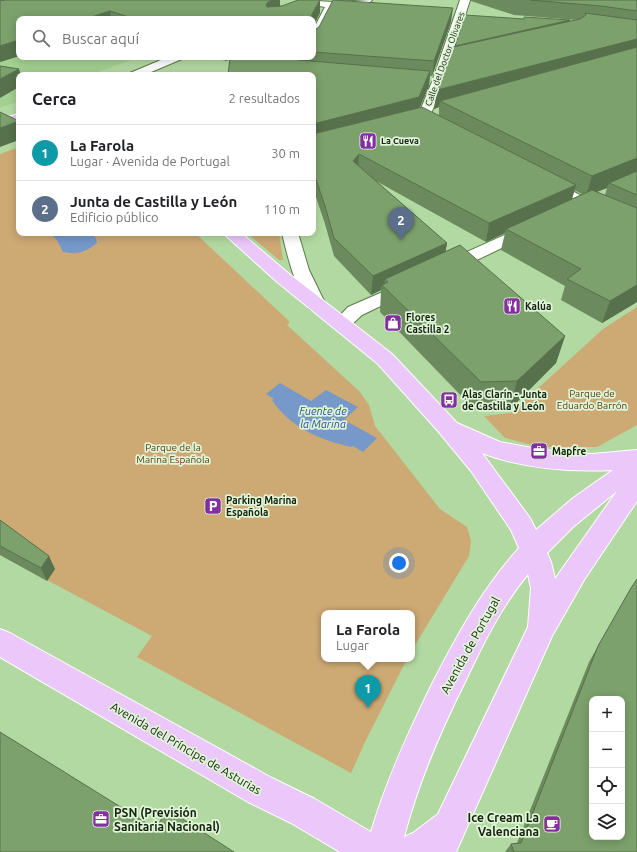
<!DOCTYPE html>
<html lang="es">
<head>
<meta charset="utf-8">
<style>
  body { margin:0; font-family:Ubuntu,sans-serif; background:#f2f2f2; color:#202124 }
  .controls { position:absolute; right:12px; bottom:12px; display:grid; overflow:hidden; border-radius:8px; box-shadow:0 2px 10px #0003 }
  .controls button { width:36px; height:36px; display:grid; place-items:center; padding:0; border:0; border-bottom:1px solid #e0e0e0; background:#fff; color:#202124; font:20px sans-serif }
  .you { position:absolute; left:399px; top:563px; width:14px; height:14px; margin:-10px; border:3px solid #fff; border-radius:50%; background:#1a73e8; box-shadow:0 0 0 6px #1a73e833 }
  .badge { display:grid; place-items:center; width:26px; height:26px; border-radius:50%; background:#ea580c; color:#fff; font-size:13px; font-weight:700 }
  .pin { position:absolute; translate:-50% -33px; filter:drop-shadow(0 1px 2px #0008) }
  .pin::after { content:''; position:absolute; top:21px; width:14px; height:12px; background:inherit; clip-path:polygon(0 0,100% 0,50% 100%) }
  .popup { position:absolute; left:321px; top:610px; width:94px; height:52px; box-sizing:border-box; display:grid; place-content:center; border-radius:8px; background:#fff; filter:drop-shadow(0 1px 3px #0005); font-size:13px; white-space:nowrap; color:#757577 }
  .popup b { font-size:15px; color:#202124 }
  .popup::after { content:''; position:absolute; left:50%; top:100%; margin-left:-8px; border:8px solid transparent; border-top-color:#fff }
  .list { margin:0; padding:0; list-style:none }
  h2 { display:flex; justify-content:space-between; align-items:center; height:52px; margin:0; padding:0 16px; font-size:17px }
  h2 small { font-size:13px; font-weight:400; color:#757577 }
  .list li { display:grid; grid-template-columns:26px 1fr auto; gap:12px; align-items:center; box-sizing:border-box; height:56px; padding:0 16px; border-top:1px solid #e0e0e0 }
  .list b { display:block; font-size:15px; white-space:nowrap }
  .list p { margin:0; font-size:13px; white-space:nowrap; color:#757577 }
  .list em { font-size:13px; font-style:normal; color:#757577 }
  .icon { flex:none; width:22px; height:22px; fill:none; stroke:currentColor; stroke-width:2; stroke-linecap:round; stroke-linejoin:round }
  .map { position:relative; flex:none; width:637px; height:852px; overflow:hidden }
  .search { position:absolute; background:#fff; box-shadow:0 2px 10px #0003; left:16px; top:16px; width:300px; height:44px; display:flex; align-items:center; gap:10px; box-sizing:border-box; padding:0 14px; border-radius:8px; color:#757577; font-size:15px }
  .panel { position:absolute; background:#fff; box-shadow:0 2px 10px #0003; left:16px; top:72px; width:300px; height:164px; border-radius:8px }
  .map>svg:first-child { display:block }
  .built { fill:#a4d092 }
  .green { fill:#cda974 }
  .water { fill:#7699ca }
  .lines { fill:none; stroke-linecap:round; stroke-linejoin:round }
  .minor-casing { stroke:#587b47; stroke-width:2 }
  .major-casing { stroke:#fff; stroke-width:2 }
  .minor { fill:#fff; fill-rule:evenodd }
  .major { fill:#ebc7fa; fill-rule:evenodd }
  .wall { fill:#6b8a5d; fill-rule:evenodd }
  .shaded-wall { fill:#57714c }
  .building { fill:#7ca16c; stroke:#57714c; fill-rule:evenodd }
  .labels { text-anchor:middle; dominant-baseline:central; stroke-width:3.5; stroke-linejoin:round; paint-order:stroke }
  .far-street-label { font-size:9px; fill:#15230e; stroke:#e0f4d8 }
  .far-poi-label { font-size:9px; font-weight:bold; fill:#15230e; stroke:#e0f4d8; text-anchor:start }
  .poi-label { font-size:10px; font-weight:bold; fill:#15230e; stroke:#e0f4d8; text-anchor:start }
  .park-label { font-size:10px; fill:#553b10; stroke:#e0f4d8 }
  .water-label { font-size:11px; font-style:italic; fill:#24528f; stroke:#e0f4d8 }
  .near-street-label { font-size:12px; fill:#15230e; stroke:#e0f4d8 }
  .near-poi-label { font-size:12px; font-weight:bold; fill:#15230e; stroke:#e0f4d8; text-anchor:start }
</style>
</head>
<body>
<div class="map">
<svg width="637" height="852" viewBox="0 0 637 852">
  <rect width="100%" height="100%" fill="#b3d9a2"/>
  <polygon class="built" points="0,0 133,0 19,19 19,57 139,57 90,75 19,75 19,101 0,108"/>
  <g class="green">
    <polygon points="19,147 19,233 195,233 290,322 287,325 360,392 369,405 375,426 440,509 467,527 471,541 469,556 412,650 412,613 324,613 324,659 407,659 366,740 351,773 137,657 152,636 0,555 0,154"/>
    <polygon points="247,233 279,233 283,260 279,260"/>
    <polygon points="637,307 637,425 597,447 540,447 505,438 484,416 511,413 603,329"/>
  </g>
  <g class="water">
    <path d="M49,233L92,234L96,238L97,243C86,252 77,255 63,252L57,240Z"/>
    <path d="M280,383L311,401L326,390L358,407L344,420L377,438L363,452L353,446L351,447C320,440 290,427 272,400L274,399L266,394Z"/>
  </g>
  <g class="lines">
    <defs>
      <g id="minor">
        <polygon points="297,0 334,2 372,0 370,2 351,7 335,7 318,41 313,44 313,30 325,7 302,3"/>
        <polygon points="460,0 470,0 444,82 430,116 447,124 449,127 447,130 437,130 418,121 417,118 432,82"/>
        <polygon points="168,57 184,57 182,59 144,75 128,75 130,73"/>
        <polygon points="546,178 590,200 637,220 637,231 580,206 541,185 539,182 541,179"/>
        <polygon points="531,223 537,225 539,228 537,231 450,273 444,274 438,273 435,269 438,265"/>
        <path d="M282,233H298L309,270L326,305L324,309L317,311L310,309C295,286 288,259 282,233Z"/>
        <polygon points="408,281 414,282 417,286 414,290 362,315 348,328 341,330 334,328 332,324 348,307"/>
      </g>
      <g id="major">
        <polygon points="19,114 19,122 0,127 0,119"/>
        <path d="M223,233H241L288,273L392,354L457,423L500,442L543,450L592,454L637,450V501L584,580L552,636L456,852H340L291,823L248,802L0,657V629L10,633L272,778L315,799L371,832C386,781 408,733 431,686C456,637 482,589 519,548L511,530L471,471L438,431L378,364L276,281ZM482,453C523,469 569,472 613,470L573,498L536,530L530,518ZM617,491L555,579L551,562L547,553L573,527ZM528,574L531,588L528,627L438,814L413,833L404,837C418,783 440,732 465,682C483,644 501,607 528,574Z"/>
      </g>
    </defs>
    <use href="#minor" class="minor-casing"/>
    <use href="#major" class="major-casing"/>
    <use href="#minor" class="minor"/>
    <use href="#major" class="major"/>
  </g>
  <g class="wall">
    <polygon points="0,0 280,0 280,6 320,0 320,13 313,19 19,19 19,56 0,62 2,1 0,1"/>
    <path d="M471,0H637V302L602,323L561,300L565,286L501,250L505,233L486,242L376,181L447,243L445,252L565,336L556,363L510,409L475,410L380,312L381,290L371,295L334,256L325,224L313,188V75L230,59L226,61L213,57H313V31L451,22L432,76H430L429,86L419,108L439,115V107L434,109L437,90L570,21L577,20L514,15L471,1ZM607,188L605,195L597,192ZM574,190L582,194L572,199Z"/>
    <polygon points="0,520 55,569 47,581 0,555"/>
    <polygon points="631,588 637,852 505,852 511,844 517,843 589,662"/>
  </g>
  <g class="shaded-wall">
    <polygon points="273,0 280,0 280,11 268,16 266,5 268,2"/>
    <polygon points="320,0 320,13 313,27 313,19 311,19 311,16"/>
    <polygon points="453,8 451,22 432,76 434,61"/>
    <polygon points="110,11 111,19 85,19"/>
    <polygon points="570,20 569,28 454,54 455,46"/>
    <polygon points="637,39 637,54 440,101 439,107 434,109 437,90"/>
    <polygon points="19,40 19,56 0,62 0,46"/>
    <polygon points="225,57 232,57 232,58 226,61"/>
    <polygon points="293,57 300,57 300,66"/>
    <polygon points="19,69 21,75 19,75 19,87 0,98 0,79"/>
    <polygon points="430,71 429,86 417,114 313,140 313,124"/>
    <polygon points="19,121 19,140 0,147 0,128"/>
    <polygon points="359,154 358,171 353,161"/>
    <polygon points="637,158 637,176 609,183 607,188 586,196 592,176"/>
    <polygon points="576,185 571,203 506,229 505,233 486,242 489,223"/>
    <polygon points="447,243 444,261 388,282 385,279 384,288 382,285 381,290 371,295 373,276"/>
    <polygon points="637,285 637,302 602,323 610,301"/>
    <polygon points="565,336 556,363 510,409 517,381"/>
    <polygon points="49,556 55,569 47,581 41,568"/>
  </g>
  <g class="building">
    <polygon points="5,0 273,0 268,2 266,5 267,7 282,6 298,0 320,0 311,16 312,19 135,19 110,11 85,19 19,19 19,40 0,46 0,1"/>
    <polygon points="333,0 453,8 434,61 313,52 313,31 319,27"/>
    <polygon points="530,0 637,0 637,11 601,6"/>
    <polygon points="585,13 637,20 637,39 437,90 453,47 580,19 586,15"/>
    <polygon points="465,15 524,19 524,17 570,20 455,46"/>
    <polygon points="637,47 637,158 592,176 440,101"/>
    <polygon points="230,57 293,57 299,60 430,71 419,97 313,124 313,75 228,75"/>
    <polygon points="0,66 19,69 0,79"/>
    <polygon points="422,107 576,185 489,223 359,154 353,161 447,243 373,276 334,238 325,206 313,171 313,134"/>
    <polygon points="0,112 19,121 0,128"/>
    <polygon points="637,171 637,195 609,183"/>
    <polygon points="592,190 637,208 637,285 610,301 567,279 581,269 506,229"/>
    <polygon points="460,245 565,336 517,381 481,382 382,285 388,282 385,279"/>
    <polygon points="0,520 49,556 41,568 0,546"/>
    <path d="M637,579V852H514L511,844L521,843L598,646L631,588ZM592,699H622V837H592Z"/>
    <polygon points="0,732 156,829 167,809 234,852 0,852"/>
  </g>
  <defs>
    <symbol id="restaurant-square" viewBox="-11 -11 22 22"><rect x="-9" y="-9" width="18" height="18" rx="4" fill="#83309f" stroke="#e0f4d8"/><path d="M-5-6h1v4h1v-4h1v4h1v-4h1v5L-1.5 .5V6h-2V.5L-5-1ZM5-6V6H3V1.5H1.5Q1.5-4 5-6Z" fill="#fff"/></symbol>
    <symbol id="shop-square" viewBox="-11 -11 22 22"><rect x="-9" y="-9" width="18" height="18" rx="4" fill="#83309f" stroke="#e0f4d8"/><path d="M-5-2.5h2.3a2.7 3.5 0 0 1 5.4 0H5L5.5 6h-11ZM-1.5-2.5h3a1.5 2.3 0 0 0-3 0Z" fill="#fff"/></symbol>
    <symbol id="bus-square" viewBox="-11 -11 22 22"><rect x="-9" y="-9" width="18" height="18" rx="4" fill="#83309f" stroke="#e0f4d8"/><path d="M-5-6H5V4H4V6H2V4H-2V6H-4V4H-5ZM-3.5-4V0h7V-4ZM-3.5 1.2v1.5H-2V1.2ZM2 1.2v1.5H3.5V1.2Z" fill="#fff"/></symbol>
    <symbol id="office-square" viewBox="-11 -11 22 22"><rect x="-9" y="-9" width="18" height="18" rx="4" fill="#83309f" stroke="#e0f4d8"/><path d="M-6-3h4V-5.5h4V-3h4V5H-6ZM-1-4.5V-3h2v-1.5ZM-6 0V1H6V0Z" fill="#fff"/></symbol>
    <symbol id="parking-square" viewBox="-11 -11 22 22"><rect x="-9" y="-9" width="18" height="18" rx="4" fill="#83309f" stroke="#e0f4d8"/><path d="M-3.5-5.5H1a3.5 3.5 0 0 1 0 7H-1V5.5H-3.5ZM-1-3.4V-.6H.8a1.4 1.4 0 0 0 0-2.8Z" fill="#fff"/></symbol>
    <symbol id="cafe-square" viewBox="-11 -11 22 22"><rect x="-9" y="-9" width="18" height="18" rx="4" fill="#83309f" stroke="#e0f4d8"/><path d="M-5.5-4.5H6V0H3Q3 3.5 0 3.5H-2.5Q-5.5 3.5-5.5 0ZM3-3.2v2h1.7v-2ZM-6 4.5H4V6H-6Z" fill="#fff"/></symbol>
  </defs>
  <g fill-rule="evenodd">
    <use href="#restaurant-square" x="358" y="131" width="20" height="20"/>
    <use href="#restaurant-square" x="502" y="296" width="20" height="20"/>
    <use href="#shop-square" x="383" y="313" width="20" height="20"/>
    <use href="#bus-square" x="439" y="390" width="20" height="20"/>
    <use href="#office-square" x="529" y="441" width="20" height="20"/>
    <use href="#parking-square" x="203" y="496" width="20" height="20"/>
    <use href="#office-square" x="91" y="809" width="20" height="20"/>
    <use href="#cafe-square" x="542" y="814" width="20" height="20"/>
  </g>
  <g class="labels">
    <g class="far-street-label">
      <text transform="translate(445 59) rotate(-70)">Calle del Doctor Olivares</text>
    </g>
    <g class="far-poi-label">
      <text x="381" y="141">La Cueva</text>
    </g>
    <g class="poi-label">
      <text x="525" y="306">Kalúa</text>
      <text x="406" y="317">Flores<tspan x="406" dy="12">Castilla 2</tspan></text>
      <text x="462" y="394">Alas Clarín - Junta<tspan x="462" dy="12">de Castilla y León</tspan></text>
      <text x="552" y="451">Mapfre</text>
      <text x="226" y="500">Parking Marina<tspan x="226" dy="12">Española</tspan></text>
    </g>
    <g class="park-label">
      <text x="592" y="393">Parque de<tspan x="592" dy="12">Eduardo Barrón</tspan></text>
      <text x="173" y="447">Parque de la<tspan x="173" dy="12">Marina Española</tspan></text>
    </g>
    <g class="water-label">
      <text x="323" y="411">Fuente de<tspan x="323" dy="13">la Marina</tspan></text>
    </g>
    <g class="near-street-label">
      <text transform="translate(470 645) rotate(-61)">Avenida de Portugal</text>
      <text transform="translate(186 748) rotate(30)">Avenida del Príncipe de Asturias</text>
    </g>
    <g class="near-poi-label">
      <text x="114" y="812">PSN (Previsión<tspan x="114" dy="14">Sanitaria Nacional)</tspan></text>
      <text x="539" y="817" text-anchor="end">Ice Cream La<tspan x="539" dy="14">Valenciana</tspan></text>
    </g>
  </g>
</svg>
<div class="controls">
<button>+</button>
<button>−</button>
<button><svg class="icon" aria-label="locate" viewBox="0 0 24 24"><circle cx="12" cy="12" r="6"/><path d="M12 2v4M12 18v4M2 12h4M18 12h4"/></svg></button>
<button><svg class="icon" aria-label="layers" viewBox="0 0 24 24"><path d="M12 4l9 5-9 5-9-5zM3 14l9 5 9-5"/></svg></button>
</div>
<div class="you"></div>
<div class="pin badge" style="left:368px;top:708px;background:#0f9aa8">1</div>
<div class="popup"><b>La Farola</b>Lugar</div>
<div class="pin badge" style="left:401px;top:240px;background:#5c6f8a">2</div>
<div class="search"><svg class="icon" aria-label="search" viewBox="0 0 24 24"><circle cx="10" cy="10" r="6"/><path d="M15 15l6 6"/></svg>Buscar aquí</div>
<section class="panel">
<h2>Cerca<small>2 resultados</small></h2>
<ul class="list">
<li><span class="badge" style="background:#0f9aa8">1</span><div><b>La Farola</b><p>Lugar · Avenida de Portugal</p></div><em>30 m</em></li>
<li><span class="badge" style="background:#5c6f8a">2</span><div><b>Junta de Castilla y León</b><p>Edificio público</p></div><em>110 m</em></li>
</ul>
</section>
</div>
</body>
</html>
